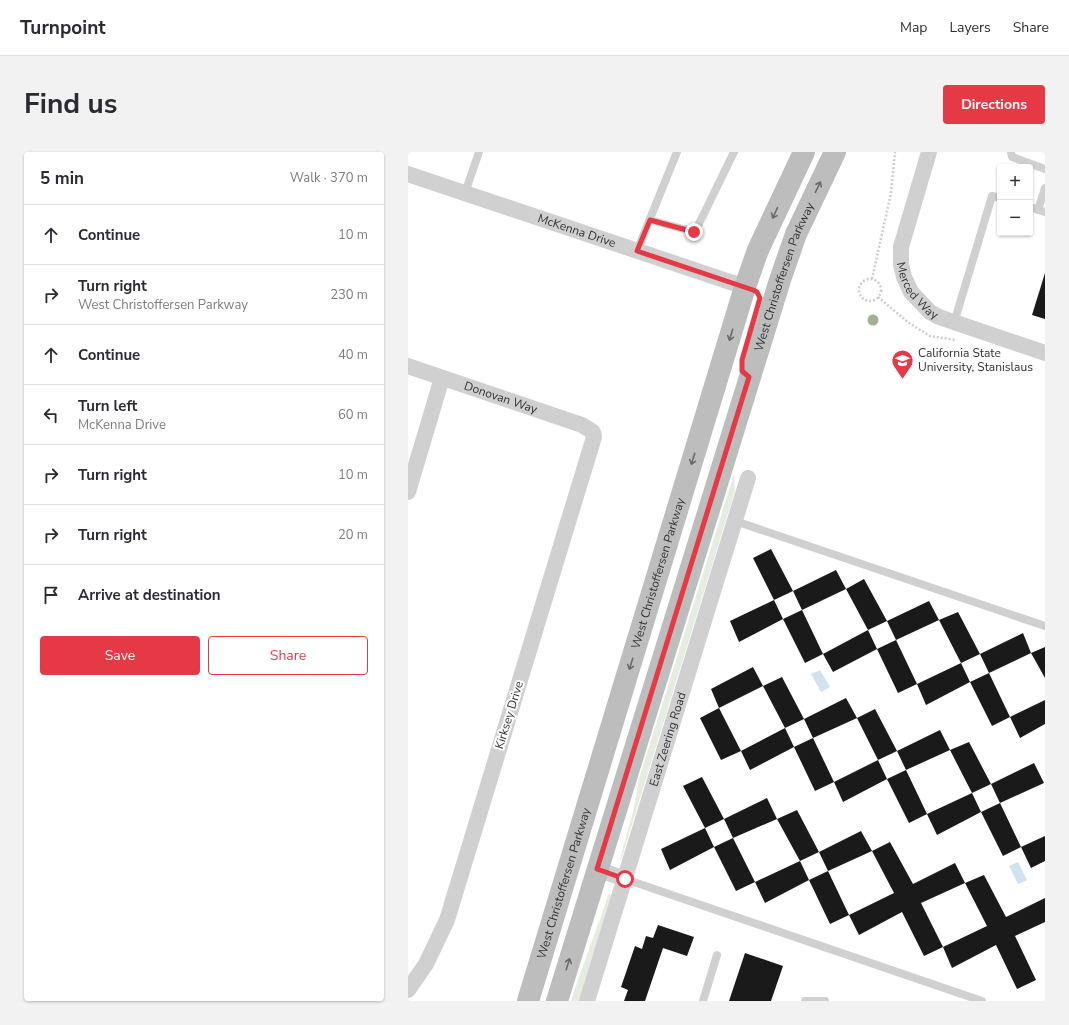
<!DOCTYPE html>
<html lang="en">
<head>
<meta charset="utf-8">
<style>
  body { margin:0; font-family:"Nunito Sans",sans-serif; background:#f2f2f3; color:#2b2b33 }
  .controls { position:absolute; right:12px; top:12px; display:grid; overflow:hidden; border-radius:4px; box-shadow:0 1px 3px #0004 }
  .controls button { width:36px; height:36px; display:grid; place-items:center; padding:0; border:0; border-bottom:1px solid #e1e1e2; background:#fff; color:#2b2b33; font:20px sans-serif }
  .stop { position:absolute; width:12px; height:12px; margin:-9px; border:3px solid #e63946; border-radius:50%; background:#fff }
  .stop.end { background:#e63946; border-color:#fff; box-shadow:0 1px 4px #0008 }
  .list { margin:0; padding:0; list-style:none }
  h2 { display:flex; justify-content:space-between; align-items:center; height:52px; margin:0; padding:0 16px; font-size:17px }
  h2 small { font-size:13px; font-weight:400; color:#7c7c81 }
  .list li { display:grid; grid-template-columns:26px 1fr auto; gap:12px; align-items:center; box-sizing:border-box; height:60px; padding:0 16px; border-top:1px solid #e1e1e2 }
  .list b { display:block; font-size:15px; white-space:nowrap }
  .list p { margin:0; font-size:13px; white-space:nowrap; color:#7c7c81 }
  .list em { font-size:13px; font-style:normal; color:#7c7c81 }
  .actions { display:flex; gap:8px; padding:12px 16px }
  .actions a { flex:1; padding:9px 0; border:1px solid #e63946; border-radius:4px; text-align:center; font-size:14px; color:#e63946 }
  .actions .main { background:#e63946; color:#fff }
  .icon { flex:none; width:22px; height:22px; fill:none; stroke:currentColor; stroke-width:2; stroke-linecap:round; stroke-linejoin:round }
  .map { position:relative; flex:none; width:637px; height:849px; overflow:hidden; border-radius:4px }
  header { display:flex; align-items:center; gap:24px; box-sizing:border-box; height:56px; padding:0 20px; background:#fff; border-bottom:1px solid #e1e1e2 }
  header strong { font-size:19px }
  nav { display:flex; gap:22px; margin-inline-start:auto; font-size:14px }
  .intro { display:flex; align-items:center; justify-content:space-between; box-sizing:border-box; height:96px; padding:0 24px }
  h1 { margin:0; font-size:28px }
  .button { padding:10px 18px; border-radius:4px; background:#e63946; color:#fff; font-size:14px; font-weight:700 }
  main { display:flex; gap:24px; padding:0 24px }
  aside { flex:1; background:#fff; border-radius:4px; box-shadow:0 1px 3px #0004 }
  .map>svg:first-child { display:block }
  .green { fill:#e6ecdf }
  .water { fill:#cfe2ee }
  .building { fill:#1a1a1a; fill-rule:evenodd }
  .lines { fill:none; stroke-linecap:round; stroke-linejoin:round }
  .path { stroke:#cdcdcd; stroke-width:2.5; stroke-dasharray:2 2; stroke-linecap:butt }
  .lane { stroke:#d0d0d0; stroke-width:8 }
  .street { stroke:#d0d0d0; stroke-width:16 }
  .secondary { stroke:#bdbdbd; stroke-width:22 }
  .tree { fill:#a2b095 }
  .oneway { stroke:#6a6a6a }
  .route { stroke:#e63946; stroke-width:5 }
  .labels { text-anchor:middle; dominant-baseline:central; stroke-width:4; stroke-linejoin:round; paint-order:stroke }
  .street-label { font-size:12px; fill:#333; stroke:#fff }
  .poi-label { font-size:12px; fill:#333; stroke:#fff; text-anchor:start }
</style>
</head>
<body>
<header>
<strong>Turnpoint</strong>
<nav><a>Map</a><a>Layers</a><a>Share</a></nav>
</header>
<div class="intro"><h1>Find us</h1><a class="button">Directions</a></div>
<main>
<aside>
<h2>5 min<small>Walk · 370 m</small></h2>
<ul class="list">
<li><svg class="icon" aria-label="ahead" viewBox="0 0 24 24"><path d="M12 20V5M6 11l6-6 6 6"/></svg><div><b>Continue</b></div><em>10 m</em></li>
<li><svg class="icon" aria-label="right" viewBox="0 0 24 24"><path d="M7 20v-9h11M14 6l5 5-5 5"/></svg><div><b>Turn right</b><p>West Christoffersen Parkway</p></div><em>230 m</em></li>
<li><svg class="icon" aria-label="ahead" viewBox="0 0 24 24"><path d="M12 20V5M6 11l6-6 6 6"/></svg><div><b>Continue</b></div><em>40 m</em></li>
<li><svg class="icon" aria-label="left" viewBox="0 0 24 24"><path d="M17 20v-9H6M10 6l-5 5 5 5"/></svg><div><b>Turn left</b><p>McKenna Drive</p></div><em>60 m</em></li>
<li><svg class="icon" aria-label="right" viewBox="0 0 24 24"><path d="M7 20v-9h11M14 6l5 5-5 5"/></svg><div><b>Turn right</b></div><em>10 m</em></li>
<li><svg class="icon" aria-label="right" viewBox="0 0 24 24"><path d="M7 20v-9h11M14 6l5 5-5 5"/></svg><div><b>Turn right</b></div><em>20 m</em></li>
<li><svg class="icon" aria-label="arrive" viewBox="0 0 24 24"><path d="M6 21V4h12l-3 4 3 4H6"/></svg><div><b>Arrive at destination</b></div></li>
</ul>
<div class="actions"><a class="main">Save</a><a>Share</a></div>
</aside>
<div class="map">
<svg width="637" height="849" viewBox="0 0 637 849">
  <rect width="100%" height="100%" fill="#fff"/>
  <g class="green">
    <polygon points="326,322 327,339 213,708 212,707 225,660 231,627"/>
    <path d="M202,742L203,744L171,849H163C174,813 189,779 200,743Z"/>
  </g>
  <g class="water">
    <polygon points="412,518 422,535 413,540 403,522"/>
    <polygon points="610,710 619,728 610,732 601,714"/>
  </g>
  <g class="building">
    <polygon points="637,121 637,167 624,163"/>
    <polygon points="363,397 385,439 366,448 375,467 331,490 322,469 366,448 345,406"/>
    <polygon points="428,418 438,437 394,458 385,439"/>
    <polygon points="456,427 479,469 521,449 531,468 488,488 479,469 460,478 438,437"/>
    <polygon points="394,458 415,502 397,511 375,467"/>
    <polygon points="550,460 572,502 615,481 623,501 581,521 572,502 553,511 531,468"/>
    <polygon points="460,478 469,497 425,520 415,502"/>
    <polygon points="488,488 509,532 490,541 469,497"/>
    <polygon points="637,495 637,526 623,501"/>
    <polygon points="553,511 562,530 518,553 509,532"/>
    <polygon points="345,515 355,534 311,556 303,537"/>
    <polygon points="581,521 602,565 584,574 562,530"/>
    <polygon points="374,525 396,567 377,576 386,595 342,618 333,599 377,576 355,534"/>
    <polygon points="438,546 449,566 405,586 396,567"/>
    <polygon points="637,548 637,572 612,586 602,565"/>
    <polygon points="311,556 333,599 313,608 292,566"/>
    <polygon points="467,557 489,599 532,578 542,598 498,618 519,662 501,671 479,627 498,618 489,599 470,608 449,566"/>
    <polygon points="405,586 426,630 470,608 479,627 435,650 426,630 407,639 386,595"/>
    <polygon points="561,590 583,632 564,641 542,598"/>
    <polygon points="626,611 636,631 592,651 583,632"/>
    <polygon points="294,625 316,667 297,676 306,695 325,686 347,730 328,739 306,695 262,718 253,697 297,676 275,634"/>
    <polygon points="564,641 573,660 592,651 613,695 595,704 573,660 529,683 519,662"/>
    <polygon points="359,646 369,667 325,686 316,667"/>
    <path d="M389,658L411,700L453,679L464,699L420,719L441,763L422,772L401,728L357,751L347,730L392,709L369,667ZM411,700L420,719L401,728L392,709Z"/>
    <polygon points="637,684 637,709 623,716 613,695"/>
    <polygon points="482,690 505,732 547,711 557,731 576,723 598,765 637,746 637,770 607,784 628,828 609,837 588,793 544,816 535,795 579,774 557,731 513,751 535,795 516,804 494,760 451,783 441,763 486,741 464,699"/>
    <polygon points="250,773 286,785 279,804 255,796 237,849 216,849 220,838 213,835 227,794 234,797 238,784 245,786"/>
    <polygon points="337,801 375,814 363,849 321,849"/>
  </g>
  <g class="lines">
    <g class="path">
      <polyline points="464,127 483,41 487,0"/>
      <circle cx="462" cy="138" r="11"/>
      <polyline points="470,145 501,171 522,184 548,188"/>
    </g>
    <g class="lane">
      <polyline points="603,0 604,5 637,17"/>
      <polyline points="57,41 71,0"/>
      <polyline points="622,55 637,60"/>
      <polyline points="630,58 637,36"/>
      <polyline points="242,68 287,80 326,0"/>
      <polyline points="229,99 269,0"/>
      <polyline points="546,171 584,44 592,46"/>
      <polyline points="327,369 637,474"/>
      <polyline points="217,727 574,849"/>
      <polyline points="295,849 309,803"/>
      <polyline points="397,849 417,849"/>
    </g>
    <g class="street">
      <path id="s1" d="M521,0L493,95V112L496,125L503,140L522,160L531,165L637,201"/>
      <path id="s2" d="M0,22L337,135"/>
      <path id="s3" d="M0,214L174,273L185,280L186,285L39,768L18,812L0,838"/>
      <polyline points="0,340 34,226"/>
      <polyline points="189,717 217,727"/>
      <path id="s4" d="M179,849L340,326"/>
    </g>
    <g class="secondary">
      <path id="s5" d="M120,849L337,135L350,98L396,0"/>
      <path id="s6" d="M149,849L372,128L388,82L427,0"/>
    </g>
  </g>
  <circle class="tree" cx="465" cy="168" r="5.5"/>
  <defs><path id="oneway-shaft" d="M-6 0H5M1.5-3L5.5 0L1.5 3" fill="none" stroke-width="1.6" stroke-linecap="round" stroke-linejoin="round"/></defs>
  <g class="oneway">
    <use href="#oneway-shaft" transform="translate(410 35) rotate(-64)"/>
    <use href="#oneway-shaft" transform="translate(367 61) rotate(115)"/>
    <use href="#oneway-shaft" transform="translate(323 183) rotate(107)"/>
    <use href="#oneway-shaft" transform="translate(285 307) rotate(107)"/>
    <use href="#oneway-shaft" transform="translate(223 512) rotate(107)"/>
    <use href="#oneway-shaft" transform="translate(160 812) rotate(-73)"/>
  </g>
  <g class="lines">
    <polyline class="route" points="217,727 189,717 341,225 334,219 334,208 352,146 349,140 345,138 229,99 242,68 286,80"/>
  </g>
  <defs>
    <symbol id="university-pin" viewBox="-11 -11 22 30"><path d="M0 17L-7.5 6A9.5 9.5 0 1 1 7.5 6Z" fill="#e63946" stroke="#fff"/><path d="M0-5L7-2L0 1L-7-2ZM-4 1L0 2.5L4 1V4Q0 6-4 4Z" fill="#fff"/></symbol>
  </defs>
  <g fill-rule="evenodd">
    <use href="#university-pin" x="482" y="196" width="25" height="34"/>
  </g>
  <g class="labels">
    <g class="street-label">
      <text stroke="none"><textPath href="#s2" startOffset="178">McKenna Drive</textPath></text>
      <text stroke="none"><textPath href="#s6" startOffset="759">West Christoffersen Parkway</textPath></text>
      <text stroke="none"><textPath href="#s1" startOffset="148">Merced Way</textPath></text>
      <text stroke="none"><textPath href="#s3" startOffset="98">Donovan Way</textPath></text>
      <text stroke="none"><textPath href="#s5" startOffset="447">West Christoffersen Parkway</textPath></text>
      <text transform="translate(101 563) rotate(-73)">Kirksey Drive</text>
      <text stroke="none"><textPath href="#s4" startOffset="274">East Zeering Road</textPath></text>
      <text stroke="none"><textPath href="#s5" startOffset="123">West Christoffersen Parkway</textPath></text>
    </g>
    <g class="poi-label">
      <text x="510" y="201">California State<tspan x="510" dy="14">University, Stanislaus</tspan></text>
    </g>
  </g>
</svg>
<div class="controls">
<button>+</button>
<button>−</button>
</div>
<div class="stop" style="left:217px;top:727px"></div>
<div class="stop end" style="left:286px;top:80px"></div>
</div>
</main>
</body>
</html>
